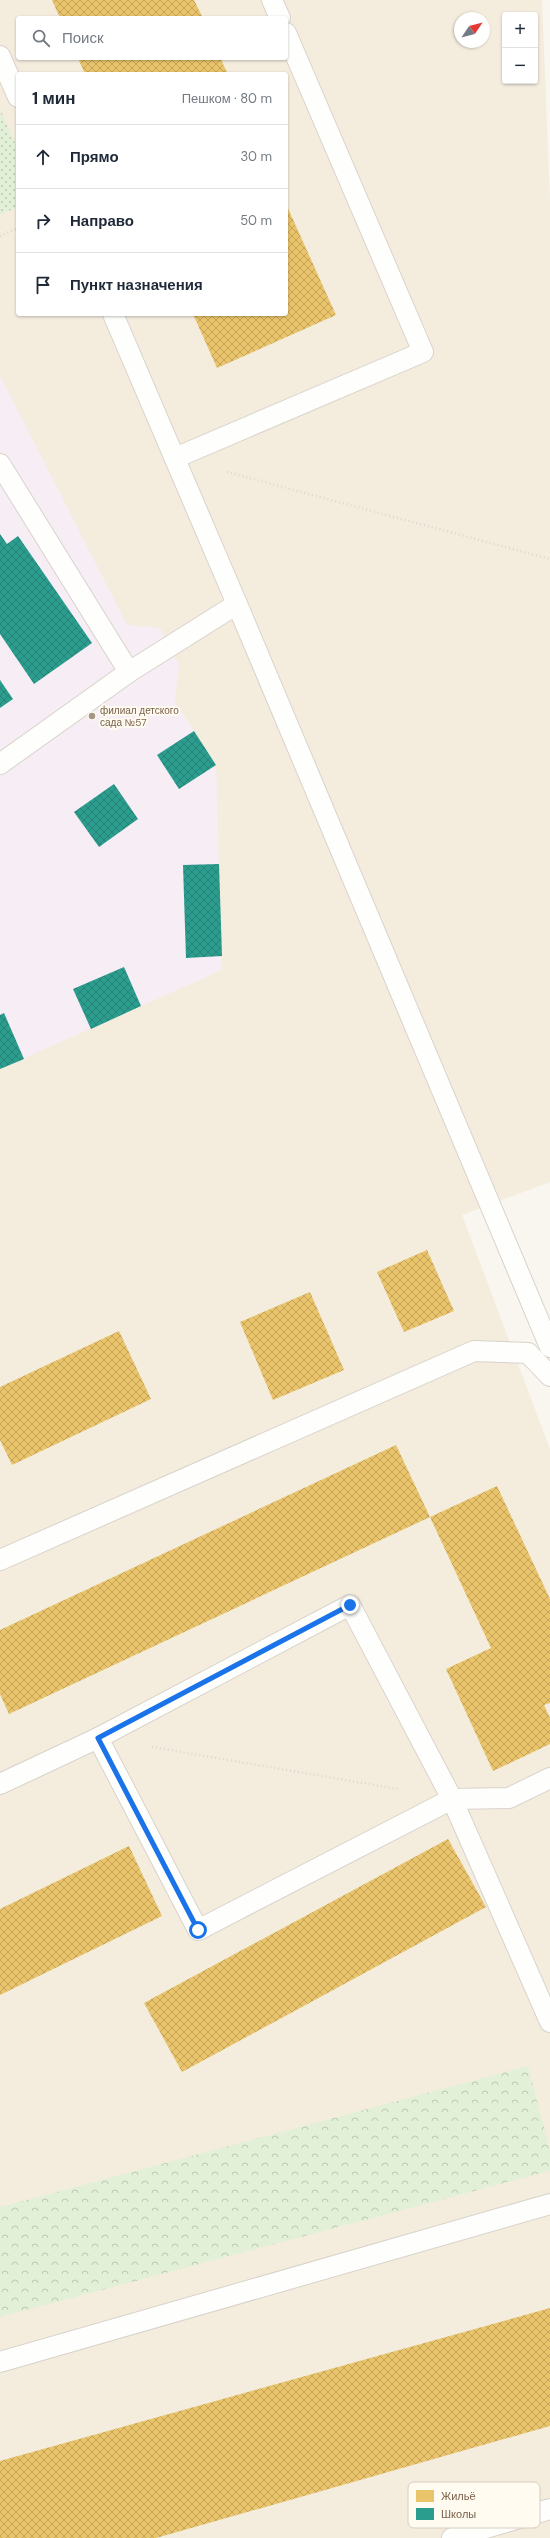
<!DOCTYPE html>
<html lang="ru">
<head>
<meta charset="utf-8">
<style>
  body { margin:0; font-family:"DM Sans",sans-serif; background:#f2f2f3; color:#1f2937 }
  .controls { position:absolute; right:12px; top:12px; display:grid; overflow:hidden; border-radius:4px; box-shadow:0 1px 3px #0004 }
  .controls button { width:36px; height:36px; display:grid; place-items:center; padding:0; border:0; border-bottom:1px solid #e0e1e3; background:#fff; color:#1f2937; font:20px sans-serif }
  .compass { position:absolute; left:454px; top:12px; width:36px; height:36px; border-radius:50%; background:#fff; box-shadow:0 1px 3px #0004; rotate:55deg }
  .stop { position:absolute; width:12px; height:12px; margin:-9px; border:3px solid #1a73e8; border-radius:50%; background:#fff }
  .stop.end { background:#1a73e8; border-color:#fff; box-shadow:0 1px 4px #0008 }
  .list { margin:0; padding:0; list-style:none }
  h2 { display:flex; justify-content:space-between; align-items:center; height:52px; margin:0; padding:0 16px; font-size:17px }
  h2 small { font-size:13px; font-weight:400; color:#747a83 }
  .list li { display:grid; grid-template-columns:26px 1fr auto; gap:12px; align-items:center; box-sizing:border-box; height:64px; padding:0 16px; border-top:1px solid #e0e1e3 }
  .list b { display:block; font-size:15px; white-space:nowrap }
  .list em { font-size:13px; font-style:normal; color:#747a83 }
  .icon { flex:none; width:22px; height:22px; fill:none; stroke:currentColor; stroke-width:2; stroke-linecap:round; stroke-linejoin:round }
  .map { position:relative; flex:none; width:550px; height:2538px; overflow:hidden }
  .search { position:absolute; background:#fff; box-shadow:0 1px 3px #0004; left:16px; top:16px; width:272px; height:44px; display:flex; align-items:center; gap:10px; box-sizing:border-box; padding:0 14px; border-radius:4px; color:#747a83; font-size:15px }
  .panel { position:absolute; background:#fff; box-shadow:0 1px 3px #0004; left:16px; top:72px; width:272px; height:244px; border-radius:4px }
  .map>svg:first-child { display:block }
  .residential { fill:#f4edde; fill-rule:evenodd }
  .education { fill:#f6edf5 }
  .grass { fill:url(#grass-dots) }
  .park { fill:url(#park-crowns) }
  .homes { fill:url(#homes-cross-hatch) }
  .schools { fill:url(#schools-cross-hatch) }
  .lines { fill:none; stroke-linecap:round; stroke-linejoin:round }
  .lane-casing { stroke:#d8d3cb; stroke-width:22 }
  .path { stroke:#dbd6ce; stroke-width:2.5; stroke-dasharray:1 3; stroke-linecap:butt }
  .lane { stroke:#fefefc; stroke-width:20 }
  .route { stroke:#1a73e8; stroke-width:5 }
  .poi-dot { fill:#a59584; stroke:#fffbf0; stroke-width:1.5 }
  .labels { text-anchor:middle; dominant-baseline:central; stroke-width:4; stroke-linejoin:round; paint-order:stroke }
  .poi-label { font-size:10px; fill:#79614b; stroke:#fffbf0; text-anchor:start }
  .key { fill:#fffbf0; stroke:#d7cdbe; stroke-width:1 }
  .key-label { font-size:11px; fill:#79614b }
</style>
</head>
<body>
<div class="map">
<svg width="550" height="2538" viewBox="0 0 550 2538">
  <defs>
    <pattern id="grass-dots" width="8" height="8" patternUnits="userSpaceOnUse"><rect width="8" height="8" fill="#e3f0d8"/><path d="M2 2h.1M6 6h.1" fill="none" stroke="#bdc6b1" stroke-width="1.8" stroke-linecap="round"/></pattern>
    <pattern id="park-crowns" width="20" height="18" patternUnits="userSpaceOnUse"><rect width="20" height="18" fill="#e3f0d8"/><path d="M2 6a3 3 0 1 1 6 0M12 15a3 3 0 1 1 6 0" fill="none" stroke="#bdc6b1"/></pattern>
    <pattern id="homes-cross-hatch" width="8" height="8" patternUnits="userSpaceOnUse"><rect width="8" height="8" fill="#e9c46a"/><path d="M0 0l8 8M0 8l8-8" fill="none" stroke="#c2a359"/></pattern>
    <pattern id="schools-cross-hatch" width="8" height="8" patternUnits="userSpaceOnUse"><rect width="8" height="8" fill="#2a9d8f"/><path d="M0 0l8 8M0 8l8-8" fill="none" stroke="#298377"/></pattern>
  </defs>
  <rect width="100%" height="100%" fill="#f8f6ee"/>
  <path class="residential" d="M0,0H542L550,201V1182L462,1215L550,1449V2538H0ZM505,15H535V81H505ZM18,18H286V58H18ZM460,18H484V42H460ZM18,74H286V314H18Z"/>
  <polygon class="education" points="0,375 127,625 160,628 179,665 175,702 216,765 222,970 0,1069"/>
  <polygon class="grass" points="0,109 18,150 18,207 0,215"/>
  <polygon class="park" points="528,2066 550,2150 550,2171 0,2317 0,2207"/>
  <g class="homes">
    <polygon points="52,0 194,0 203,18 60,18"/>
    <polygon points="78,58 220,58 228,74 85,74"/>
    <polygon points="286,204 336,315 217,368 193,314 286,314"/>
    <polygon points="427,1250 454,1311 404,1332 377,1272"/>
    <polygon points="310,1292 344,1370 273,1400 240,1322"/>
    <polygon points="119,1331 151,1399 12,1465 0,1440 0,1387"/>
    <polygon points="396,1445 430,1517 9,1714 0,1694 0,1630"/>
    <polygon points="497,1486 550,1599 550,1703 544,1705 550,1718 550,1744 493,1771 446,1669 491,1648 430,1517"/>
    <polygon points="448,1839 486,1907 182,2072 144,2003"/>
    <polygon points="129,1846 162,1916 0,1995 0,1909"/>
    <polygon points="550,2308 550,2426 156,2538 0,2538 0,2461"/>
  </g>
  <g class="schools">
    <polygon points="0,534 7,544 18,536 92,643 34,684 0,634"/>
    <polygon points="0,680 13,699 0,708"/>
    <polygon points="194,731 216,765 179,789 157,755"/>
    <polygon points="114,784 138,819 99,847 74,812"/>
    <polygon points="219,864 222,956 186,958 183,865"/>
    <polygon points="124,967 141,1006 91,1029 73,989"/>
    <polygon points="4,1013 24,1059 0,1069 0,1015"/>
  </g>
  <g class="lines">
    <defs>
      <g id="lane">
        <polyline points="272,0 280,18"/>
        <polyline points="0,56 18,97"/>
        <polyline points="113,314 237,604"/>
        <polyline points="175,458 423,352 286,33"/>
        <polyline points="0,464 129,672 0,764"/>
        <polyline points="129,672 237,604 550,1347"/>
        <polyline points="0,1560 474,1351 528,1353 550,1376"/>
        <polyline points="98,1738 350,1605 452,1799 550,2022"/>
        <polyline points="0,1784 98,1738 198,1930 452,1799 509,1798 550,1778"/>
        <polyline points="0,2362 550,2204"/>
        <polyline points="452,2538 550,2509"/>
      </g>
    </defs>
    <use href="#lane" class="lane-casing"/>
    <g class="path">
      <polyline points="0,236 18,228"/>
      <polyline points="227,472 550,559"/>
      <polyline points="152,1747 398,1789"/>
    </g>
    <use href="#lane" class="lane"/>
  </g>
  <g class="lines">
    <polyline class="route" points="198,1930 98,1738 350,1605"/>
  </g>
  <circle class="poi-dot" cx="92" cy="716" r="4"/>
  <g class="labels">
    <g class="poi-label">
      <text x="100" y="710">филиал детского<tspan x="100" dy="12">сада №57</tspan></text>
    </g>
  </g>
  <rect x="408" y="2482" width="132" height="46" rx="6" class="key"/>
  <rect x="416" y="2490" width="18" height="12" fill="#e9c46a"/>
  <rect x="416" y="2508" width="18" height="12" fill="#2a9d8f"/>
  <g class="key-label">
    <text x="441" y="2500">Жильё</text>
    <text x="441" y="2518">Школы</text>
  </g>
</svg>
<div class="controls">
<button>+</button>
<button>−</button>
</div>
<svg class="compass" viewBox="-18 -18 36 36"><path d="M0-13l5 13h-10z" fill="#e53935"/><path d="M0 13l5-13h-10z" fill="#747a83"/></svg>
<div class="stop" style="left:198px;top:1930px"></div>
<div class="stop end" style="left:350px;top:1605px"></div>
<div class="search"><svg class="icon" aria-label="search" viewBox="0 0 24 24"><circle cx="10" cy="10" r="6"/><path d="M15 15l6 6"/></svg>Поиск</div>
<section class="panel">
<h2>1 мин<small>Пешком · 80 m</small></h2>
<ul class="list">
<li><svg class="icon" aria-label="ahead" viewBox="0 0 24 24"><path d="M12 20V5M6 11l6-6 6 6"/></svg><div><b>Прямо</b></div><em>30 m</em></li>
<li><svg class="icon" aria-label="right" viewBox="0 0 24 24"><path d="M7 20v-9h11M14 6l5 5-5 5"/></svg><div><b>Направо</b></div><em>50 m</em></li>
<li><svg class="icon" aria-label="arrive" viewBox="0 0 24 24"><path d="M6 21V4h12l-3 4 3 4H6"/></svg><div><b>Пункт назначения</b></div></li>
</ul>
</section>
</div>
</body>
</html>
